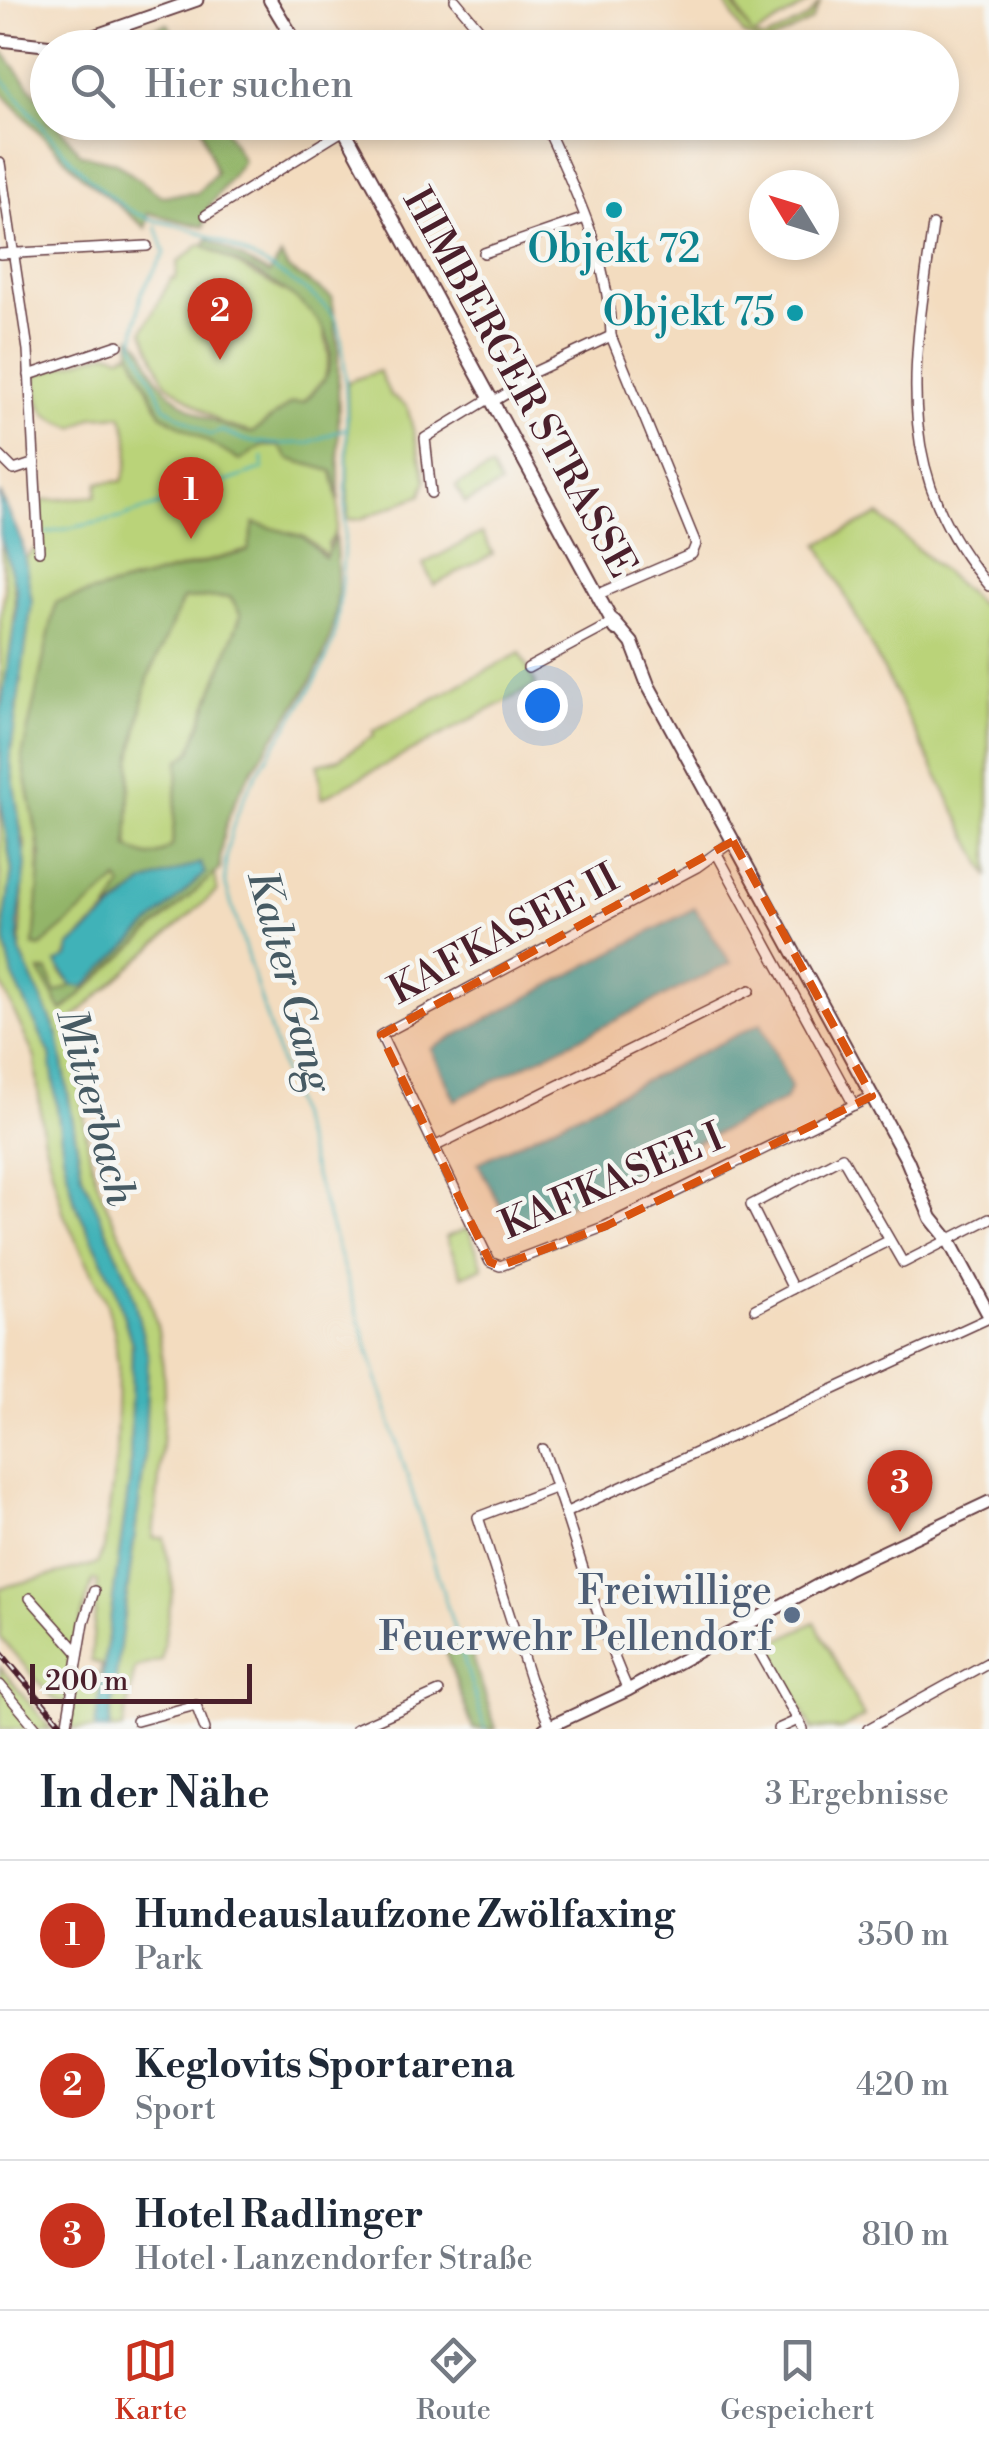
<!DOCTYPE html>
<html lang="de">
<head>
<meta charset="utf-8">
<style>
  body { margin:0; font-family:"Libre Bodoni",serif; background:#f6f6f7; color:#1f2937 }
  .compass { position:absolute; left:749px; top:170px; width:90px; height:90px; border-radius:50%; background:#fff; box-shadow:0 5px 15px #0003; rotate:308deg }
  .scale { position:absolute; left:30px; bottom:25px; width:222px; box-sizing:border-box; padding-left:10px; border:5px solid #4a1f2b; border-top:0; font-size:28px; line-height:35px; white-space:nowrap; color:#4a1f2b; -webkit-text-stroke:8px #f6f6f2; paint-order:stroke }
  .you { position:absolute; left:542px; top:705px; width:35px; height:35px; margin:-25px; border:8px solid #fff; border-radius:50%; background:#1a73e8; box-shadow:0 0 0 15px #1a73e833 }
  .badge { display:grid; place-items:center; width:65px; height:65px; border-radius:50%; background:#c8321e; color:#fff; font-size:32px; font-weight:700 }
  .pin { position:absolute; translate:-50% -82px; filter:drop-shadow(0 2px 5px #0008) }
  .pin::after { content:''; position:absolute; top:52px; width:35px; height:30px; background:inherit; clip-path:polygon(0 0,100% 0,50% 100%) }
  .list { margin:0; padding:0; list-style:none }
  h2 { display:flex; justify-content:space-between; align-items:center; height:130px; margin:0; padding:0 40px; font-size:42px }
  h2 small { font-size:32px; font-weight:400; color:#747a83 }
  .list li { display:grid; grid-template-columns:65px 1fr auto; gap:30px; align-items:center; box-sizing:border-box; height:150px; padding:0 40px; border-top:2px solid #e0e1e3 }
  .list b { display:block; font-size:38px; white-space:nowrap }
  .list p { margin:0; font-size:32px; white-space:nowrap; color:#747a83 }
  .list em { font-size:32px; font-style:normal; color:#747a83 }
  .icon { flex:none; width:55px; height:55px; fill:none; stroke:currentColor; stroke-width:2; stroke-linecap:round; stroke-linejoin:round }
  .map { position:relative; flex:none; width:989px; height:1729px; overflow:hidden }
  .search { position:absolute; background:#fff; box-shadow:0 5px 15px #0003; left:30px; right:30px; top:30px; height:110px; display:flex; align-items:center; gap:25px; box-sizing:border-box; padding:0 35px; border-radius:55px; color:#747a83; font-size:38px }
  .sheet { height:580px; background:#fff }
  nav { display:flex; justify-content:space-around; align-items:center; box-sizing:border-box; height:140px; border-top:2px solid #e0e1e3; background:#fff; font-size:28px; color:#747a83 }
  nav a { display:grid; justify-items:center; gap:5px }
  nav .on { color:#c8321e }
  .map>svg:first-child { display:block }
  .green { fill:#bad379; stroke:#827952; stroke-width:2.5 }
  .forest { fill:#93b569; stroke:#6e6a4a; stroke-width:2.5; fill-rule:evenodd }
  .water { fill:#41b2b8; stroke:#466872; stroke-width:2.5 }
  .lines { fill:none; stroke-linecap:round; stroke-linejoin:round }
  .stream { stroke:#41b2b8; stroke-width:2.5 }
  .minor-casing { stroke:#633b41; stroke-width:12 }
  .tertiary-casing { stroke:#633b41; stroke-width:15 }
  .secondary-casing { stroke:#633b41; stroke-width:16 }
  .minor { stroke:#fff; stroke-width:9 }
  .tertiary { stroke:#fff; stroke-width:11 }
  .secondary { stroke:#fff; stroke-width:12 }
  .rail-casing { stroke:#4a1f2b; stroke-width:6 }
  .rail { stroke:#f6f6f2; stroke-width:2.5; stroke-dasharray:8; stroke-linecap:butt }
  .marked { fill:#d8530f; fill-opacity:0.2; stroke:#d8530f; stroke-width:8; stroke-dasharray:20 12; stroke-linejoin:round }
  .culture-dot { fill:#0f9aa8; stroke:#f6f6f2; stroke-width:4 }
  .service-dot { fill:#5c6f8a; stroke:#f6f6f2; stroke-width:4 }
  .labels { text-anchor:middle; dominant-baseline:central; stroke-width:9; stroke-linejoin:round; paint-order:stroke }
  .culture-label { font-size:40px; fill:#0d838f; stroke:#f6f6f2 }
  .street-label { font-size:40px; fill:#4a1f2b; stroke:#f6f6f2 }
  .service-label { font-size:40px; fill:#4e5e75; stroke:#f6f6f2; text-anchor:end }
  .water-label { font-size:42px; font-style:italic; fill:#465a63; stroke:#f6f6f2 }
</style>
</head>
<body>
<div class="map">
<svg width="989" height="1729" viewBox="0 0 989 1729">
  <rect width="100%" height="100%" fill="#f6f6f2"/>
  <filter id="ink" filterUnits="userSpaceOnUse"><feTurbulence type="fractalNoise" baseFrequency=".01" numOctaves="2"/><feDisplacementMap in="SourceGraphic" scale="20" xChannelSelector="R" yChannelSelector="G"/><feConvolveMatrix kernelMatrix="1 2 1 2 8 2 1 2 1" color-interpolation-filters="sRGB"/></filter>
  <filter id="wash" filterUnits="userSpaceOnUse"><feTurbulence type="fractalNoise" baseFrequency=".0048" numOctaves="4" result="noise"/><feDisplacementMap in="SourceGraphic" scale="40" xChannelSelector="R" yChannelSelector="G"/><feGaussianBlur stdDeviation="2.25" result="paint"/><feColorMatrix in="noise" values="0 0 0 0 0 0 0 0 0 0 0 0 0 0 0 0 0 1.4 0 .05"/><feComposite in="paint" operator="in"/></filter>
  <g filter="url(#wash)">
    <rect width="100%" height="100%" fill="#f3dcbf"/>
    <g class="green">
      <polygon points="723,0 730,0 752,35 733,0 813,0 754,36 764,40 807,18 821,1 811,21 764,45 744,35"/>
      <polygon points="201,244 311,307 324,329 329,356 325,378 303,402 291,403 252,433 222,424 165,382 143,331 171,279 176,279 178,262"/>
      <path d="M108,352L120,356L131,352L161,414L240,460L261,446H279L289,459L332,471C338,496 345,524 328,544L329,558L304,537L254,523L249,550L56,602L37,826L40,884L34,946L119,879L122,886L107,912L70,946L60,972L72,985L56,993L40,972L63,1011L215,873L217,891L72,1019C82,1066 80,1116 92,1163C104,1213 135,1254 151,1303C175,1380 160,1460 153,1538H164L173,1587L161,1660L135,1668L123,1729H109L111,1706L144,1466L148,1357L82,1175L58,1035L20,952L25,843L13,799L10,758L24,559L41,544L39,501L96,496L98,483L122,481C131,461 131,435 121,415L93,417L74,428C38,414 40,411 35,375Z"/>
      <polygon points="379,371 390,395 407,406 426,481 421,495 361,519 348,520 347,382"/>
      <polygon points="491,468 500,485 465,503 456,486"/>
      <polygon points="879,515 989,612 989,877 819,544"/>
      <polygon points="482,533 493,554 434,585 423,564"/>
      <path d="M0,535C27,593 10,651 0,712V617L5,592Z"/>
      <path d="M230,597L241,615L191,751L179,761L172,846C153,860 147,859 128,847L131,761L148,678L183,599Z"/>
      <polygon points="520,653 536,685 322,798 318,764 339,759 374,735 373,731"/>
      <polygon points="0,797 12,871 4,923 24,999 50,1054 75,1203 114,1284 132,1344 130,1477 95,1729 74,1729 68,1723 77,1675 89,1684 97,1682 102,1665 91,1661 98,1581 93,1580 78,1628 67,1705 53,1699 0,1637 0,1588 97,1564 104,1548 116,1457 118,1366 114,1330 106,1301 64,1215 43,1136 35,1058 0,981"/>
      <polygon points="468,1228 483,1267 462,1276 446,1237"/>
      <polygon points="815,1622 864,1717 841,1729 812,1729 769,1645"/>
      <polygon points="0,1667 51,1729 0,1729"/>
    </g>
    <g class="forest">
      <polygon points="168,24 181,47 89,47"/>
      <polygon points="0,48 47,109 48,122 57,123 80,154 115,162 161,196 197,193 216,173 200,123 222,123 243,161 205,212 204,227 148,213 146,228 81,175 0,91"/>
      <path d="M208,239L269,274L281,256L288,269L332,297L338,346L339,500L332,471L289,459L279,446H261L240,461L161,414L131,352V337C149,348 148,369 161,383C183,409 220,428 252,433L292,403L304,402C310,395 320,386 325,378C358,313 245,269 204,245Z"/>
      <path d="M254,523L304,537L325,558L335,536C338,570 340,601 331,635C307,720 218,777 220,869L62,1011L40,971H48L56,993L72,985L84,987L144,883L107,912L122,886L118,880L40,947L34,946L41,856L22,757L56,602L248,551ZM230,597L241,615L191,751L179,761L172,846C153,860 147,859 128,847L131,761L148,678L183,599Z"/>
      <polygon points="467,1639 496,1729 473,1729 444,1648"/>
    </g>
    <g class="water">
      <polygon points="0,493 22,542 32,602 10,758 26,865 18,924 20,952 58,1035 82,1175 130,1283 148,1357 144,1466 109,1729 95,1729 130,1477 132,1344 114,1284 75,1203 63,1154 50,1054 13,977 6,947 4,923 12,871 0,797 0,712 16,615 16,588 0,535"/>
      <polygon points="200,863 205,873 84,987 72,985 56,963 68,957 70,946 144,883"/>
      <polygon points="695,908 731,963 455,1100 431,1049"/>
      <polygon points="761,1023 791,1087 785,1100 513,1231 478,1163"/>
    </g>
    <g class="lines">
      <g class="stream">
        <path d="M0,69L2,78C41,123 78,177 128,209C152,224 175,222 199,232C237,248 308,284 334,316C356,343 346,607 332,645C299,732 223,785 225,883L485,1729"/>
        <polyline points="156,226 165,253 141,293 134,342 165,407 210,435 222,431 244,440 274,444 308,443 344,429"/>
        <polyline points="46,533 120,518 263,469 263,457"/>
      </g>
    </g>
  </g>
  <g filter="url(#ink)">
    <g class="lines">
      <defs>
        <g id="minor">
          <polyline points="455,0 495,48"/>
          <path d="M544,122C576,191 609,259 611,336L696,544L692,554L599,594"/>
          <polyline points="0,163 28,350 39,551"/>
          <polyline points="206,215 344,130"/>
          <path d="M933,225C914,360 890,471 989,586"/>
          <polyline points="484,253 585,218"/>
          <polyline points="0,254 147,246"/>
          <polyline points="29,375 118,345"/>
          <polyline points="494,401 516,388 530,374 611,336"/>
          <polyline points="0,456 14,470 35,463"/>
          <polyline points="431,493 425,438 492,397"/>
          <polyline points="528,668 614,622"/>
          <polyline points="733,841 697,867 381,1035 490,1262 500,1266 606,1226 872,1096"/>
          <polyline points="717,854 854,1105"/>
          <polyline points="434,1147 750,990"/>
          <polyline points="888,1241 793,1289 751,1205 842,1157 903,1263 989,1219"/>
          <polyline points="755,1309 793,1289"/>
          <path d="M543,1449C573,1529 593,1612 628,1690"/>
          <polyline points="567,1512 989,1318"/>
          <polyline points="30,1598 78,1652"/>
          <polyline points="745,1626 803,1729"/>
          <polyline points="0,1685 37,1729"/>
          <polyline points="137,1721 196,1705 205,1729"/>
          <polyline points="66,1729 84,1622 94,1591"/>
          <polyline points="356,1729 439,1692"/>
          <polyline points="551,1729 530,1679 478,1517 557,1487"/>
          <polyline points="778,1729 798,1720"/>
          <polyline points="868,1729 989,1662"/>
        </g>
        <g id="tertiary">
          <polyline points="0,40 62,47 197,0"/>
          <polyline points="544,1729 628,1690 849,1568 989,1502"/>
        </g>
        <g id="secondary">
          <polyline points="270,0 299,48"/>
          <polyline points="340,122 616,629"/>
          <polyline points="614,622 632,643 648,685 907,1160 931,1218 948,1239 989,1315"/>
        </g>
      </defs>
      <use href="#minor" class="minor-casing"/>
      <use href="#tertiary" class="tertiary-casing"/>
      <use href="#secondary" class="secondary-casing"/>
      <use href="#minor" class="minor"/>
      <use href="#tertiary" class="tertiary"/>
      <use href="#secondary" class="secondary"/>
      <defs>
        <polyline id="rail" points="0,1652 65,1729"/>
      </defs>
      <use href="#rail" class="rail-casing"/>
      <use href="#rail" class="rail"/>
    </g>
  </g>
  <path class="marked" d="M733,841L872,1096L606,1226L500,1266L490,1262L381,1035Z"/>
  <g class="culture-dot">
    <circle cx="614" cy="210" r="10"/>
    <circle cx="795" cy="313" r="10"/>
  </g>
  <circle class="service-dot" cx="792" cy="1615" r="10"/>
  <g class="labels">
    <g class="culture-label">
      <text x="614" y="250">Objekt 72</text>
      <text x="775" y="313" text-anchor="end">Objekt 75</text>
    </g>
    <g class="street-label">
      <text transform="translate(519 383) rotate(61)">HIMBERGER STRASSE</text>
      <text transform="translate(504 935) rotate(-28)">KAFKASEE II</text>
      <text transform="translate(612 1182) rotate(-23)">KAFKASEE I</text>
    </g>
    <g class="service-label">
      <text x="772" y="1592">Freiwillige<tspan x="772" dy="46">Feuerwehr Pellendorf</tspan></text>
    </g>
    <g class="water-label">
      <text transform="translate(289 981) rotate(75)">Kalter Gang</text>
      <text transform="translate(95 1107) rotate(75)">Mitterbach</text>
    </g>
  </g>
</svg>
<svg class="compass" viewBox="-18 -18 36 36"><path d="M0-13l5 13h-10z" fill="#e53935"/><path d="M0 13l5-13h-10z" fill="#747a83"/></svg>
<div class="scale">200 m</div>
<div class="you"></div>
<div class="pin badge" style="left:191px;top:539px">1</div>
<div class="pin badge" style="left:220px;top:360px">2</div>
<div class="pin badge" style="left:900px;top:1532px">3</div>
<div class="search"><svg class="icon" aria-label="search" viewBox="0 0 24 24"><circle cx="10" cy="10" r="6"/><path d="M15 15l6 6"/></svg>Hier suchen</div>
</div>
<section class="sheet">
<h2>In der Nähe<small>3 Ergebnisse</small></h2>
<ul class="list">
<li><span class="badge">1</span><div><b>Hundeauslaufzone Zwölfaxing</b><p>Park</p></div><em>350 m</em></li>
<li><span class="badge">2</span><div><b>Keglovits Sportarena</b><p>Sport</p></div><em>420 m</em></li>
<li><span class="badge">3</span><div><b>Hotel Radlinger</b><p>Hotel · Lanzendorfer Straße</p></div><em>810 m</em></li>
</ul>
</section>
<nav>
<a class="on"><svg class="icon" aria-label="map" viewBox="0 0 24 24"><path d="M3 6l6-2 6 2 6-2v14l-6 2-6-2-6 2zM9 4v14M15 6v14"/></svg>Karte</a>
<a><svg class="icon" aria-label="directions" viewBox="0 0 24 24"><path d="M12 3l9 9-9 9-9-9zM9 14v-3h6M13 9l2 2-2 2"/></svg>Route</a>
<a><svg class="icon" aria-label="saved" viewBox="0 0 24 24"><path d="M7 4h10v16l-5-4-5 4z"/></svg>Gespeichert</a>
</nav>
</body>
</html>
